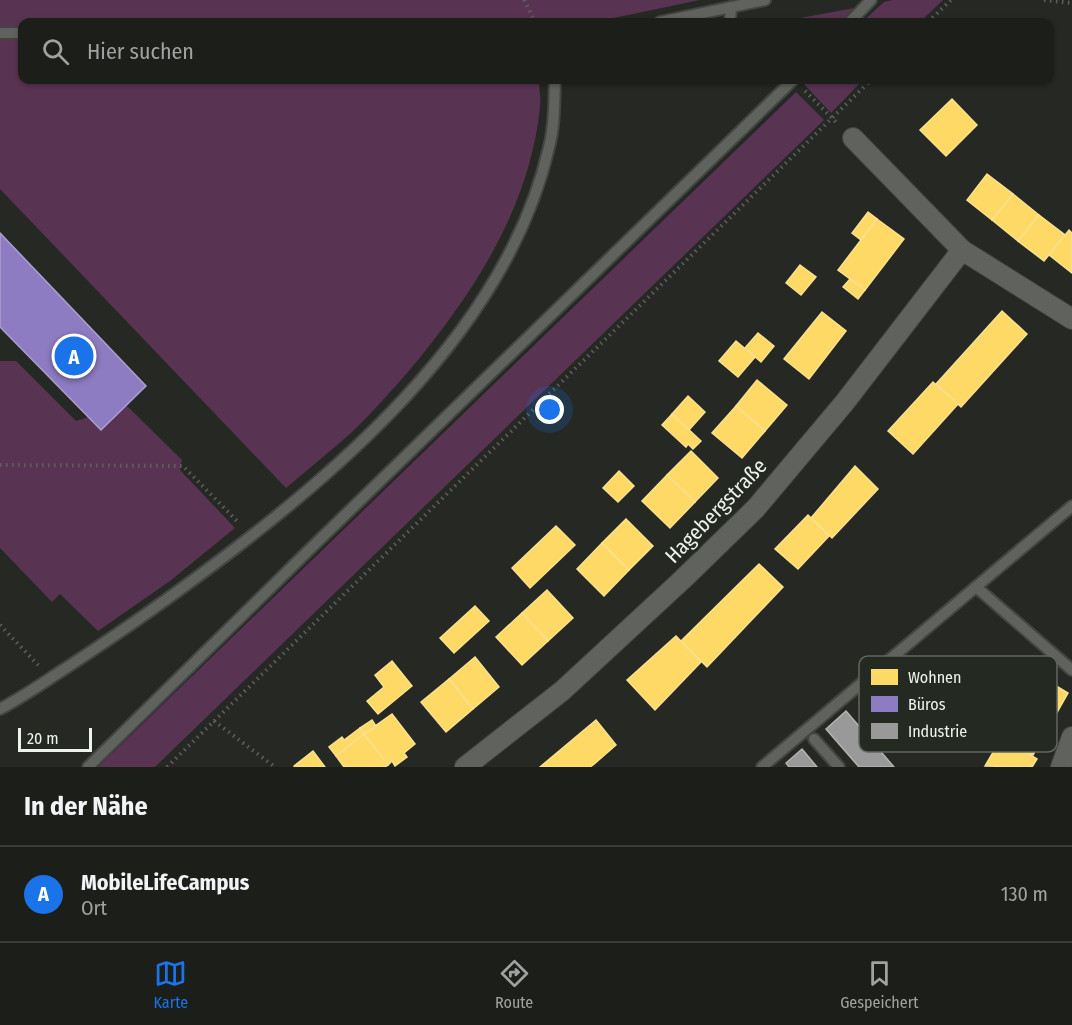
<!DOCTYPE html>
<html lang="de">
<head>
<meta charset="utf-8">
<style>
  body { margin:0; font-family:"Fira Sans Condensed",sans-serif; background:#292b27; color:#f1f3f6 }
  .scale { position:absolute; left:18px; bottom:15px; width:74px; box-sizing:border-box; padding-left:6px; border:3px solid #eff3ed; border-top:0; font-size:16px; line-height:21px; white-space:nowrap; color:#eff3ed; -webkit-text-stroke:4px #242a21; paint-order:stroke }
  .you { position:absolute; left:550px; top:410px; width:21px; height:21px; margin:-15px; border:4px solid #fff; border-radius:50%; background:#1a73e8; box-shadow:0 0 0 9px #1a73e833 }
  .badge { display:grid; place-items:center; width:39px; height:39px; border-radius:50%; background:#1a73e8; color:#fff; font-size:20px; font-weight:700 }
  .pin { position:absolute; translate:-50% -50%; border:3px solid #fff; box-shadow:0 2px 6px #0006 }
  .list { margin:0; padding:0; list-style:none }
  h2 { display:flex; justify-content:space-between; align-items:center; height:78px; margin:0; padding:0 24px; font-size:26px }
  h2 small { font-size:20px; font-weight:400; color:#a0a2a2 }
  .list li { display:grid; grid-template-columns:39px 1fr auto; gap:18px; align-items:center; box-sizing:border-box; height:96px; padding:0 24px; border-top:2px solid #3a3c39 }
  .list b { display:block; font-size:22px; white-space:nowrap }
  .list p { margin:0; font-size:20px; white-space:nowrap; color:#a0a2a2 }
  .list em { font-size:20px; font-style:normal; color:#a0a2a2 }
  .icon { flex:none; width:33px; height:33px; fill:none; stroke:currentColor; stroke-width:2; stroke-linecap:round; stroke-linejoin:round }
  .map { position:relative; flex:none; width:1072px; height:767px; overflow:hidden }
  .search { position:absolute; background:#1c1e1a; box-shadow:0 2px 4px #0004; left:18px; right:18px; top:18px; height:66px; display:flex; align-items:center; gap:15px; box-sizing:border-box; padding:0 21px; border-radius:12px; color:#a0a2a2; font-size:22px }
  .sheet { height:174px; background:#1c1e1a }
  nav { display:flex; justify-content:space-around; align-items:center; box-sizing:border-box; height:84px; border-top:2px solid #3a3c39; background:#1c1e1a; font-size:16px; color:#a0a2a2 }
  nav a { display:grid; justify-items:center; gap:3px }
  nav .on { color:#1a73e8 }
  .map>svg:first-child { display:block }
  .green { fill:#593352 }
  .homes { fill:#ffd966; stroke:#fae18e; stroke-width:1.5 }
  .offices { fill:#8e7cc3; stroke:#aba0d0; stroke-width:1.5 }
  .industry { fill:#999; stroke:#b3b4b2; stroke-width:1.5 }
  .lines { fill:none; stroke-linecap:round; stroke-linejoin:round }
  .service-casing { stroke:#434542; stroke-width:14 }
  .minor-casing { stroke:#434542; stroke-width:22 }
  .path { stroke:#5e605c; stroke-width:4; stroke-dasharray:1.5 4.5; stroke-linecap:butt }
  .service { stroke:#60625e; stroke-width:10 }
  .minor { stroke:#60625e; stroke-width:20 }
  .labels { text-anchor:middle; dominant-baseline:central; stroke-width:6; stroke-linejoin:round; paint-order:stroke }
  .street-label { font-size:21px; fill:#eff3ed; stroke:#242a21 }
  .key { fill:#242a21; stroke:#61665e; stroke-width:1.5 }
  .key-label { font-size:16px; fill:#eff3ed }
</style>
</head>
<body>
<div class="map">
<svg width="1072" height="767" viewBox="0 0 1072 767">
  <rect width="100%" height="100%" fill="#252823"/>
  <g class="green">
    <path d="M0,0H700L604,20L527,19L528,22H22V80H539C539,88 541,98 540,107C530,208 472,296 408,372C390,392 372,413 352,432C331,451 308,469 286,488L0,189Z"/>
    <polygon points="893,0 943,0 920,22 862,22 884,2"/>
    <polygon points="854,8 840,22 779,22"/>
    <polygon points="803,80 863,80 831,113 801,81"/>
    <polygon points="796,92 824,120 155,767 98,767"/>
    <polygon points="0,361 16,361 76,421 126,405 182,460 180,470 235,528 170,581 98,631 60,594 52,602 0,548"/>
  </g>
  <g class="homes">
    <polygon points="952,99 977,125 946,156 920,130"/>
    <polygon points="987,174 1013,194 992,220 967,200"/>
    <polygon points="1013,194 1039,215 1018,241 992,220"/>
    <polygon points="868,212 877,219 861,240 852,233"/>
    <polygon points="1039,215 1065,235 1044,261 1018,241"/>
    <polygon points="877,219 904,239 865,290 838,270"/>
    <polygon points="1069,230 1072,233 1072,273 1049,255"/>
    <polygon points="800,265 816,277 801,295 786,283"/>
    <polygon points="850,279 865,290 858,299 843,287"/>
    <polygon points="1002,311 1027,334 961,407 936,384"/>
    <polygon points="822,312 846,331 809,379 784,359"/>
    <polygon points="758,333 774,346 761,362 745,348"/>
    <polygon points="736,341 755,357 738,377 719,361"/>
    <polygon points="757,380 787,405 765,431 736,406"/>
    <polygon points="933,382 958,404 913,454 888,431"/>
    <polygon points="688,396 705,412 689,430 672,414"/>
    <polygon points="736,406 765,431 742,458 712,433"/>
    <polygon points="672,414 701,441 693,449 688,444 686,447 662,425"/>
    <polygon points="691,451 718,478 695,502 667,475"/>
    <polygon points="855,466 878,489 832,538 811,518"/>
    <polygon points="619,471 634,486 618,502 603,488"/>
    <polygon points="667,475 695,502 670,528 642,501"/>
    <polygon points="808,515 829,536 798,569 775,549"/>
    <polygon points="626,519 653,546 629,570 602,543"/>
    <polygon points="556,526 575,545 530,588 512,568"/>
    <polygon points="602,543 629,570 604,596 577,569"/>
    <polygon points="759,564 783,587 707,667 681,641"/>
    <polygon points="547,590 573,618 548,641 522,613"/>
    <polygon points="475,606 489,621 454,653 440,638"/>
    <polygon points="522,613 548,641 522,665 496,637"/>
    <polygon points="676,636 701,662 655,710 627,680"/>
    <polygon points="475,657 499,687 473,709 449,679"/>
    <polygon points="392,661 412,686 378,714 367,701 384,687 375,675"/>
    <polygon points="1038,675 1068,693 1033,755 1002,737"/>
    <polygon points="449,679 473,709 446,732 421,702"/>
    <polygon points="392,714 415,744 404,753 407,757 395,766 392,761 388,765 364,734"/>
    <polygon points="372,720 376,726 364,734 360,728"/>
    <polygon points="596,720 616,745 593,765 590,767 540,767"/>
    <polygon points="360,728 364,734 336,756 329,747 342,737 344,740"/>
    <polygon points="364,734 388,765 385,767 344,767 336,756"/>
    <polygon points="1002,737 1037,759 1032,767 985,766"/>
    <polygon points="313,751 325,767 295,767 294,766"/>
  </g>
  <polygon class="offices" points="0,233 146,386 101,430 0,327"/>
  <g class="industry">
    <polygon points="846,711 894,767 859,767 826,729"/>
    <polygon points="802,749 817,767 789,767 786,763"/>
  </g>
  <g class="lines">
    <defs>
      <g id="service">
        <polyline points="660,22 765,0"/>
        <polyline points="730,22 731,7"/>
        <polyline points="850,22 871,0"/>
        <polyline points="0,33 22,33"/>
        <polyline points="976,587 1072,670"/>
        <path d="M0,709C23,697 44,682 66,668C104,643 141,618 178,591C328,482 506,336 549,147C555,125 554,102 555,80"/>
        <polyline points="814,739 839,767"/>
        <polyline points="88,767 309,550 793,80"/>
        <polyline points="762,767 1072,506"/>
      </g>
      <g id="minor">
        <polyline points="853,138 962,250"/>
        <polyline points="465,767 562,691 682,580 756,508 845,402 962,250 1072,319"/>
        <polyline points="1061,767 1072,737"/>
      </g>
    </defs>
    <use href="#service" class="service-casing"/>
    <use href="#minor" class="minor-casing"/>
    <g class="path">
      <polyline points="524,0 535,22"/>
      <polyline points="1044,0 1072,3"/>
      <polyline points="928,22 951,0"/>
      <polyline points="805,91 838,124"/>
      <polyline points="0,465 183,466 239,523"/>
      <polyline points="0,625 39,666"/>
      <polyline points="214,721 275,767"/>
      <polyline points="167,767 871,80"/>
    </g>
    <use href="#service" class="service"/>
    <use href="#minor" class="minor"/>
  </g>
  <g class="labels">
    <g class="street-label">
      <text transform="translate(716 511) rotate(-46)">Hagebergstraße</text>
    </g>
  </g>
  <rect x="859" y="656" width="198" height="96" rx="9" class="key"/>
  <rect x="871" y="669" width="27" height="16" fill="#ffd966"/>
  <rect x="871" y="696" width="27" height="16" fill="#8e7cc3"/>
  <rect x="871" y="723" width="27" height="16" fill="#999"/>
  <g class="key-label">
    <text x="908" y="683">Wohnen</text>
    <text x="908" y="710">Büros</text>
    <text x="908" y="737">Industrie</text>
  </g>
</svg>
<div class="scale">20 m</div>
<div class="you"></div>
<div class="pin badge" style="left:74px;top:356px">A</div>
<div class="search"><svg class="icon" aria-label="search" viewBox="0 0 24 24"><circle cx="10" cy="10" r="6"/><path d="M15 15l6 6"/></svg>Hier suchen</div>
</div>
<section class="sheet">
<h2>In der Nähe<small></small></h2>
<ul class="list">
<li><span class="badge">A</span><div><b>MobileLifeCampus</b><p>Ort</p></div><em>130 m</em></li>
</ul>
</section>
<nav>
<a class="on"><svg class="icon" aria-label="map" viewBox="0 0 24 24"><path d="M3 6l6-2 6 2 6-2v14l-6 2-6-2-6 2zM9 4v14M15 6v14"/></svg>Karte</a>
<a><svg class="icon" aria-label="directions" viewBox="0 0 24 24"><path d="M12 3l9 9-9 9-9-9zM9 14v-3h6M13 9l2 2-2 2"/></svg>Route</a>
<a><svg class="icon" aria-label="saved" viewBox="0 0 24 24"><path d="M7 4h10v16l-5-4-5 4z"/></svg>Gespeichert</a>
</nav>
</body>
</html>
